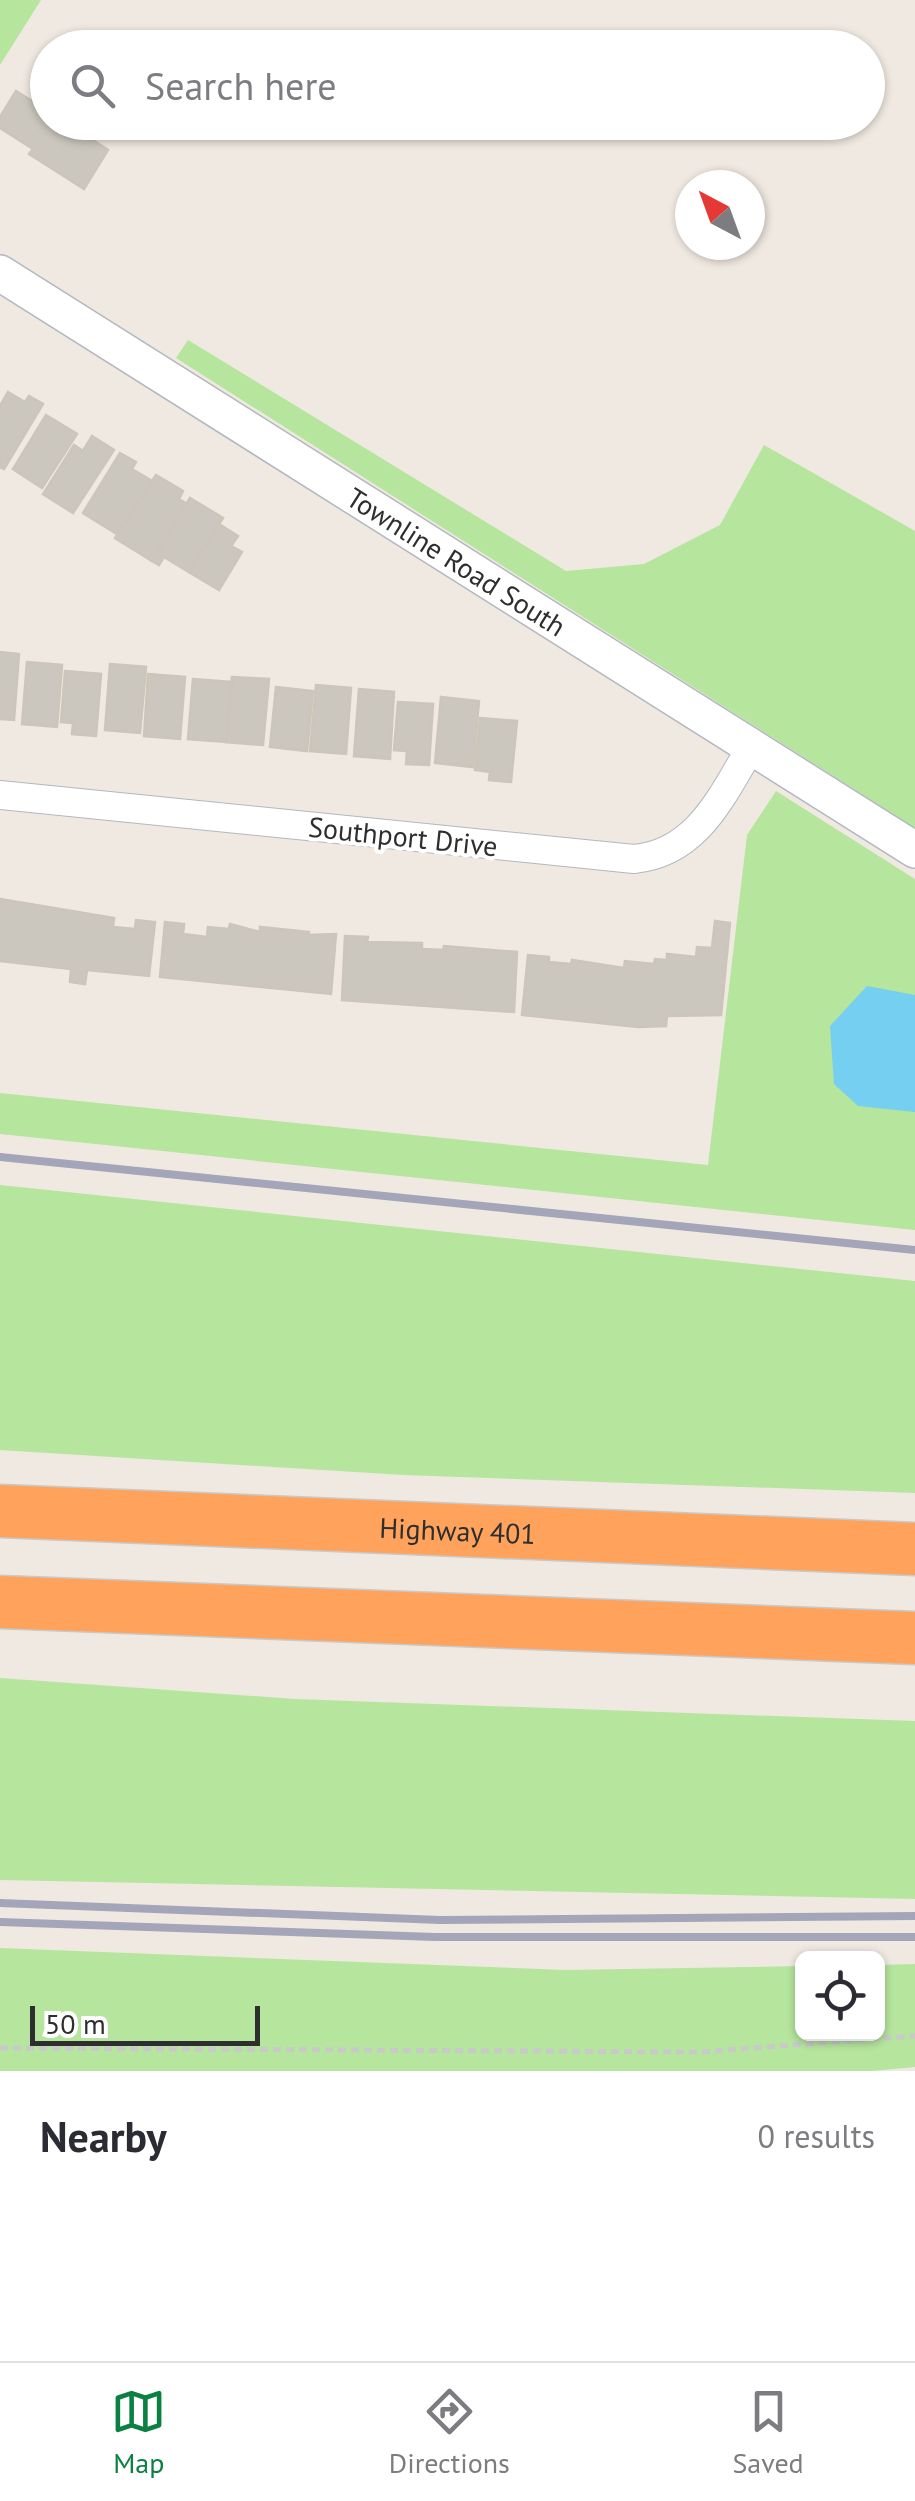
<!DOCTYPE html>
<html lang="en">
<head>
<meta charset="utf-8">
<style>
  body { margin:0; font-family:"PT Sans",sans-serif; background:#f2f2f3; color:#2b2b33 }
  .controls { position:absolute; right:30px; bottom:30px; display:grid; overflow:hidden; border-radius:15px; box-shadow:0 2px 8px #0004 }
  .controls button { width:90px; height:90px; display:grid; place-items:center; padding:0; border:0; border-bottom:2px solid #e1e1e2; background:#fff; color:#2b2b33; font:50px sans-serif }
  .compass { position:absolute; left:675px; top:170px; width:90px; height:90px; border-radius:50%; background:#fff; box-shadow:0 2px 8px #0004; rotate:319deg }
  .scale { position:absolute; left:30px; bottom:25px; width:230px; box-sizing:border-box; padding-left:10px; border:5px solid #2e2e2e; border-top:0; font-size:28px; line-height:35px; white-space:nowrap; color:#2e2e2e; -webkit-text-stroke:8px #fff; paint-order:stroke }
  .list { margin:0; padding:0; list-style:none }
  h2 { display:flex; justify-content:space-between; align-items:center; height:130px; margin:0; padding:0 40px; font-size:42px }
  h2 small { font-size:32px; font-weight:400; color:#7c7c81 }
  .icon { flex:none; width:55px; height:55px; fill:none; stroke:currentColor; stroke-width:2; stroke-linecap:round; stroke-linejoin:round }
  .map { position:relative; flex:none; width:915px; height:2071px; overflow:hidden }
  .search { position:absolute; background:#fff; box-shadow:0 2px 8px #0004; left:30px; right:30px; top:30px; height:110px; display:flex; align-items:center; gap:25px; box-sizing:border-box; padding:0 35px; border-radius:55px; color:#7c7c81; font-size:38px }
  .sheet { height:290px; background:#fff }
  nav { display:flex; justify-content:space-around; align-items:center; box-sizing:border-box; height:140px; border-top:2px solid #e1e1e2; background:#fff; font-size:28px; color:#7c7c81 }
  nav a { display:grid; justify-items:center; gap:5px }
  nav .on { color:#0b8043 }
  .map>svg:first-child { display:block }
  .green { fill:#b6e59e }
  .water { fill:#75cff0 }
  .building { fill:#cbc7bf; stroke:#cbc5ba; stroke-width:2.5 }
  .lines { fill:none; stroke-linecap:round; stroke-linejoin:round }
  .minor-casing { stroke:#b4b7c1; stroke-width:30 }
  .tertiary-casing { stroke:#b4b7c1; stroke-width:38 }
  .motorway-casing { stroke:#c9c9c9; stroke-width:55 }
  .path { stroke:#c9c9c9; stroke-width:5; stroke-dasharray:8 5; stroke-linecap:butt }
  .minor { stroke:#fff; stroke-width:28 }
  .tertiary { stroke:#fff; stroke-width:35 }
  .motorway { stroke:#ffa35c; stroke-width:52 }
  .rail { stroke:#a3a6b8; stroke-width:8 }
  .labels { text-anchor:middle; dominant-baseline:central; stroke-width:8; stroke-linejoin:round; paint-order:stroke }
  .street-label { font-size:28px; fill:#2e2e2e; stroke:#fff }
</style>
</head>
<body>
<div class="map">
<svg width="915" height="2071" viewBox="0 0 915 2071">
  <rect width="100%" height="100%" fill="#efe9e1"/>
  <g class="green">
    <polygon points="0,0 41,0 0,65"/>
    <polygon points="188,340 566,571 644,564 720,525 764,445 915,531 915,828 176,358"/>
    <polygon points="776,791 915,879 915,1230 0,1134 0,1093 708,1165 747,835"/>
    <polygon points="0,1185 915,1281 915,1493 403,1475 0,1450"/>
    <polygon points="0,1678 295,1699 915,1721 915,1899 0,1880"/>
    <polygon points="0,1948 565,1970 802,1966 802,2034 878,2034 878,1965 915,1964 915,2067 872,2071 0,2071"/>
  </g>
  <polygon class="water" points="867,986 915,995 915,1112 858,1106 834,1084 830,1026"/>
  <g class="building">
    <polygon points="16,91 48,111 48,122 65,122 108,150 84,189 29,154 33,149 0,128 0,117"/>
    <polygon points="8,392 25,402 29,396 43,404 4,469 0,467 0,406"/>
    <polygon points="46,415 77,434 42,488 13,469"/>
    <polygon points="92,436 114,450 73,513 43,494 74,445 83,451"/>
    <polygon points="120,453 136,462 132,469 152,481 117,534 83,513"/>
    <polygon points="156,475 183,491 179,499 187,504 152,561 115,538"/>
    <polygon points="190,498 223,518 189,572 164,557 159,565 152,561"/>
    <polygon points="219,524 238,536 231,546 242,552 219,590 189,572"/>
    <polygon points="0,652 19,654 14,720 0,719"/>
    <polygon points="27,662 62,665 57,727 22,724"/>
    <polygon points="110,664 146,667 140,733 105,730"/>
    <polygon points="65,671 101,674 96,736 72,734 73,723 61,722"/>
    <polygon points="148,674 185,677 180,739 144,736"/>
    <polygon points="232,677 269,679 263,745 226,742"/>
    <polygon points="193,679 231,682 226,742 188,739"/>
    <polygon points="316,685 351,688 346,754 310,751"/>
    <polygon points="276,687 313,691 307,751 270,747"/>
    <polygon points="359,689 394,692 390,759 354,756"/>
    <polygon points="441,697 479,701 473,767 435,763"/>
    <polygon points="398,702 433,704 429,765 406,764 407,751 394,750"/>
    <polygon points="480,718 517,721 511,782 489,780 490,772 475,770"/>
    <polygon points="0,899 114,918 113,927 135,929 136,920 155,922 149,976 87,970 85,984 70,982 71,969 0,961"/>
    <polygon points="715,921 730,923 721,1015 667,1016 666,1026 638,1027 522,1015 528,955 549,957 549,962 571,964 572,960 624,968 625,961 654,964 655,959 667,960 667,954 696,957 697,947 712,948"/>
    <polygon points="165,922 184,924 183,934 207,937 208,927 229,929 230,924 260,932 260,927 309,932 308,935 336,934 331,994 160,977"/>
    <polygon points="345,936 368,937 367,942 422,943 422,949 443,950 444,946 517,952 514,1012 342,1000"/>
  </g>
  <g class="lines">
    <defs>
      <path id="minor" d="M0,795L634,859C698,853 722,795 752,746"/>
      <g id="tertiary">
        <path id="s1" d="M0,273L915,850"/>
      </g>
      <g id="motorway">
        <path id="s2" d="M0,1511L915,1549"/>
        <polyline points="0,1602 915,1638"/>
      </g>
    </defs>
    <use href="#minor" class="minor-casing"/>
    <use href="#tertiary" class="tertiary-casing"/>
    <use href="#motorway" class="motorway-casing"/>
    <polyline class="path" points="0,2048 699,2052 915,2036"/>
    <use href="#minor" class="minor"/>
    <use href="#tertiary" class="tertiary"/>
    <use href="#motorway" class="motorway"/>
    <g class="rail">
      <polyline points="0,1157 915,1250"/>
      <polyline points="0,1903 440,1920 915,1916"/>
      <polyline points="0,1922 435,1937 915,1937"/>
    </g>
  </g>
  <g class="labels">
    <g class="street-label">
      <text stroke="none"><textPath href="#s1" startOffset="540">Townline Road South</textPath></text>
      <text transform="translate(403 836) rotate(6)">Southport Drive</text>
      <text stroke="none"><textPath href="#s2" startOffset="458">Highway 401</textPath></text>
    </g>
  </g>
</svg>
<div class="controls">
<button><svg class="icon" aria-label="locate" viewBox="0 0 24 24"><circle cx="12" cy="12" r="6"/><path d="M12 2v4M12 18v4M2 12h4M18 12h4"/></svg></button>
</div>
<svg class="compass" viewBox="-18 -18 36 36"><path d="M0-13l5 13h-10z" fill="#e53935"/><path d="M0 13l5-13h-10z" fill="#7c7c81"/></svg>
<div class="scale">50 m</div>
<div class="search"><svg class="icon" aria-label="search" viewBox="0 0 24 24"><circle cx="10" cy="10" r="6"/><path d="M15 15l6 6"/></svg>Search here</div>
</div>
<section class="sheet">
<h2>Nearby<small>0 results</small></h2>
<ul class="list">
</ul>
</section>
<nav>
<a class="on"><svg class="icon" aria-label="map" viewBox="0 0 24 24"><path d="M3 6l6-2 6 2 6-2v14l-6 2-6-2-6 2zM9 4v14M15 6v14"/></svg>Map</a>
<a><svg class="icon" aria-label="directions" viewBox="0 0 24 24"><path d="M12 3l9 9-9 9-9-9zM9 14v-3h6M13 9l2 2-2 2"/></svg>Directions</a>
<a><svg class="icon" aria-label="saved" viewBox="0 0 24 24"><path d="M7 4h10v16l-5-4-5 4z"/></svg>Saved</a>
</nav>
</body>
</html>
